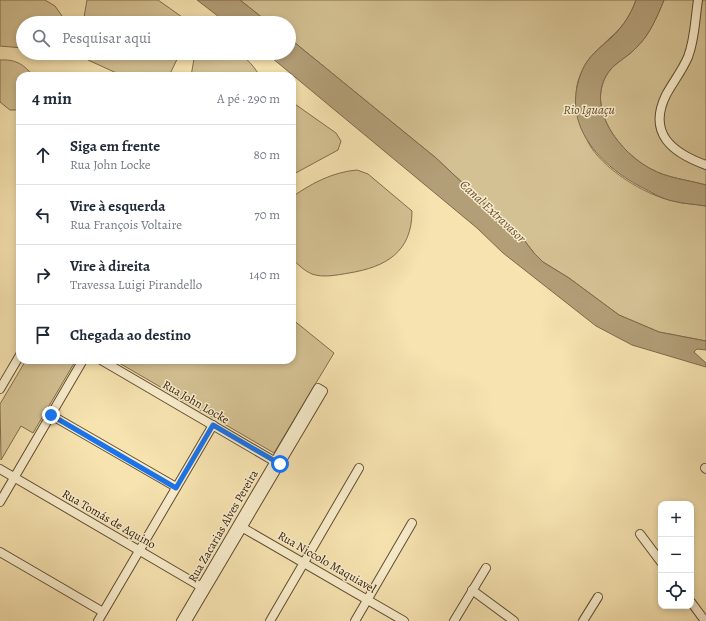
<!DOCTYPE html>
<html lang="pt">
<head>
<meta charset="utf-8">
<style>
  body { margin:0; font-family:Alegreya,serif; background:#f2f2f3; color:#1f2937 }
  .controls { position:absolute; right:12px; bottom:12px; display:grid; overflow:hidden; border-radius:8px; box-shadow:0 2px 6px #0003 }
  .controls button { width:36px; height:36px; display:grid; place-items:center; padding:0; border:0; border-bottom:1px solid #e0e1e3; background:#fff; color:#1f2937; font:20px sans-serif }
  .stop { position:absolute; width:12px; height:12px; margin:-9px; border:3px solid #1a73e8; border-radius:50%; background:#fff }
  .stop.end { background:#1a73e8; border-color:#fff; box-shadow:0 1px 4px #0008 }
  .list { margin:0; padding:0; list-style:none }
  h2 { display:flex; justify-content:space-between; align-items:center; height:52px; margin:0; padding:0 16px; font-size:17px }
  h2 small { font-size:13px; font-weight:400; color:#747a83 }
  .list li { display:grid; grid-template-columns:26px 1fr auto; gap:12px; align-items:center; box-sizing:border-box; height:60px; padding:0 16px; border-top:1px solid #e0e1e3 }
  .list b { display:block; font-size:15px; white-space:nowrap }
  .list p { margin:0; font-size:13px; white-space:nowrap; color:#747a83 }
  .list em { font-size:13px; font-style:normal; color:#747a83 }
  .icon { flex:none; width:22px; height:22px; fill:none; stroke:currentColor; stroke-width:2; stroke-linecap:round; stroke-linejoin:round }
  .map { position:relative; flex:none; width:706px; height:621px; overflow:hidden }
  .search { position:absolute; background:#fff; box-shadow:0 2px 6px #0003; left:16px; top:16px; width:280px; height:44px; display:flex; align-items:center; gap:10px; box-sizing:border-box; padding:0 14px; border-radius:22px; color:#747a83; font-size:15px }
  .panel { position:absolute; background:#fff; box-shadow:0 2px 6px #0003; left:16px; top:72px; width:280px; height:292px; border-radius:12px }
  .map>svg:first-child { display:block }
  .green { fill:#d4c193; stroke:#816d4d }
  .water { fill:#b29e77; stroke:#7d694a }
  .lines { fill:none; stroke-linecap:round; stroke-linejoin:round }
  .minor-casing { stroke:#604c31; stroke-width:10 }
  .minor { stroke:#f9edcc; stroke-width:8 }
  .route { stroke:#1a73e8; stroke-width:5 }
  .labels { text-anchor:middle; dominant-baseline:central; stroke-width:3; stroke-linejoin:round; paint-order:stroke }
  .street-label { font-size:12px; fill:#2e1907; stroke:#f9edcc }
  .water-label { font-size:13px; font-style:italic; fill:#634e34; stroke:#f9edcc }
</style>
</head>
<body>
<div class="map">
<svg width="706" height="621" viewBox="0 0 706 621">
  <rect width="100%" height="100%" fill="#f6e3b0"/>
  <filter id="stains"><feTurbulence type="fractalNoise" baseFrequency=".005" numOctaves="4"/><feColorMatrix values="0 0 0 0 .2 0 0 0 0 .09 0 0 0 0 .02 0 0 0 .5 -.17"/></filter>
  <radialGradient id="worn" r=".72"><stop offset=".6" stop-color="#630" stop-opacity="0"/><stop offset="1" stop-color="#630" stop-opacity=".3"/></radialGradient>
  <g class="green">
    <polygon points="0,0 45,0 55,6 62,16 60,23 23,23 23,48 0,46"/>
    <polygon points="87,0 158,0 182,17 186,23 83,23"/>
    <path d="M240,0H636C631,14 623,27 611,37C600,48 588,56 582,71C573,90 576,102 581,121C583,128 585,135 588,142C601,168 645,195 673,201C684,204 695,204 706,206V341L659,332L619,315L569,278L543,262L534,253L517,231L502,216L486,205L436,158L289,38V23H269Z"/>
    <path d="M664,0H706V185C688,180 667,178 651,169C621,153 587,111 606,76C613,63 627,58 637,47C650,34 657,17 664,0Z"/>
    <polygon points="83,53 180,53 169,76 123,76 88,60"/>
    <path d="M198,53C231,53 240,45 260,76H191L194,59Z"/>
    <path d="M0,60C15,59 24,64 33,76H20L19,110H10L0,102Z"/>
    <polygon points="292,102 336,133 341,141 338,150 292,175"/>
    <path d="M357,170L368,174L412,211C412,252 386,267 349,273C337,275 323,278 312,274C304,271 298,264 292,259V197C312,183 333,172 357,170Z"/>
    <polygon points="292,319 334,353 274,453 114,360 292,360"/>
    <polygon points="26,360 76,360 33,433 21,426 1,460 0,404"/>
  </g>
  <g class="water">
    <polygon points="197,0 240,0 269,23 227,23"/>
    <path d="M636,0H664C657,17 650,34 637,47C627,58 613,63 606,76C587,111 621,153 651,169C667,178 688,180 706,185V206C695,204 684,204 673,201C663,199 654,194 645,189C601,167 559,125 582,71C588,56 600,48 611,38C623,27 631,14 636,0Z"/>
    <polygon points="289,38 436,158 486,205 502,216 517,231 534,253 543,262 569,278 619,315 659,332 706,341 706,350 697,349 694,352 706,363 706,367 632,345 596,326 503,253 477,228 266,53 289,53"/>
  </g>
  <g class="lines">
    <defs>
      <g id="minor">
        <path d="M698,0C695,19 695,39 688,57C682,71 673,82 666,95C647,134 673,153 706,165"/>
        <polyline points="101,360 279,464"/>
        <polyline points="0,389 20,355"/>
        <polyline points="51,415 176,487"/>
        <polyline points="705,468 706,469"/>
        <polyline points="0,469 205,589"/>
        <polyline points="0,502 83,360"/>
        <polyline points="238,525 404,621"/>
        <polyline points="640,534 661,562"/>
        <polyline points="0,552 103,612"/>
        <polyline points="472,590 514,621"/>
        <polyline points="691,602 705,621"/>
        <polyline points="98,621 213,425"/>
        <polyline points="181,621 318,388 323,391 187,621"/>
        <polyline points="270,621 359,468"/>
        <polyline points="355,621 412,523"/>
        <polyline points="454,621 486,568"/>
        <polyline points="583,621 598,597"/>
      </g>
    </defs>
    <use href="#minor" class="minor-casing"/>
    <use href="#minor" class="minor"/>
  </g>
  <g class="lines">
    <polyline class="route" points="51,415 176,488 213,425 280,464"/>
  </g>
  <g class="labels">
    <g class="street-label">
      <text transform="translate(196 402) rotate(30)">Rua John Locke</text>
      <text transform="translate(109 519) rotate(30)">Rua Tomás de Aquino</text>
      <text transform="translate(223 526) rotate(-60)">Rua Zacarias Alves Pereira</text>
      <text transform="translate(327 562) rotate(30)">Rua Niccolo Maquiavel</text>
    </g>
    <g class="water-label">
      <text x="589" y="109">Rio Iguaçu</text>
      <text transform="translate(493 211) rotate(43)">Canal Extravasor</text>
    </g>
  </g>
  <rect width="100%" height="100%" filter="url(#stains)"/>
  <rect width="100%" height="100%" fill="url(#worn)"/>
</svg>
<div class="controls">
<button>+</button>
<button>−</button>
<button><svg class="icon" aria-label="locate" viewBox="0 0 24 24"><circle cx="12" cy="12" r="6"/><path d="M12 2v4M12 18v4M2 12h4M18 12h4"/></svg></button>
</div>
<div class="stop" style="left:280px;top:464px"></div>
<div class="stop end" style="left:51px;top:415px"></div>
<div class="search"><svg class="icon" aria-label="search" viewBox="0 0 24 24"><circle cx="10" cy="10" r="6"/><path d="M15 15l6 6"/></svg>Pesquisar aqui</div>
<section class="panel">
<h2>4 min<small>A pé · 290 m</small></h2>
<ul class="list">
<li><svg class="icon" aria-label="ahead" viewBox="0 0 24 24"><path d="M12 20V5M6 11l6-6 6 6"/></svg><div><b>Siga em frente</b><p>Rua John Locke</p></div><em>80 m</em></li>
<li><svg class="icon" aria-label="left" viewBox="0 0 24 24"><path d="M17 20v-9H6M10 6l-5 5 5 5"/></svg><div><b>Vire à esquerda</b><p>Rua François Voltaire</p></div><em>70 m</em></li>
<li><svg class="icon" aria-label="right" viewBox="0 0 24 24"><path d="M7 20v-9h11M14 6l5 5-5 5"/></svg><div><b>Vire à direita</b><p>Travessa Luigi Pirandello</p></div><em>140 m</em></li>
<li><svg class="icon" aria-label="arrive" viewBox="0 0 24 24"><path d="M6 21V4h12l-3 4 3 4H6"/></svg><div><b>Chegada ao destino</b></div></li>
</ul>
</section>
</div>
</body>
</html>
